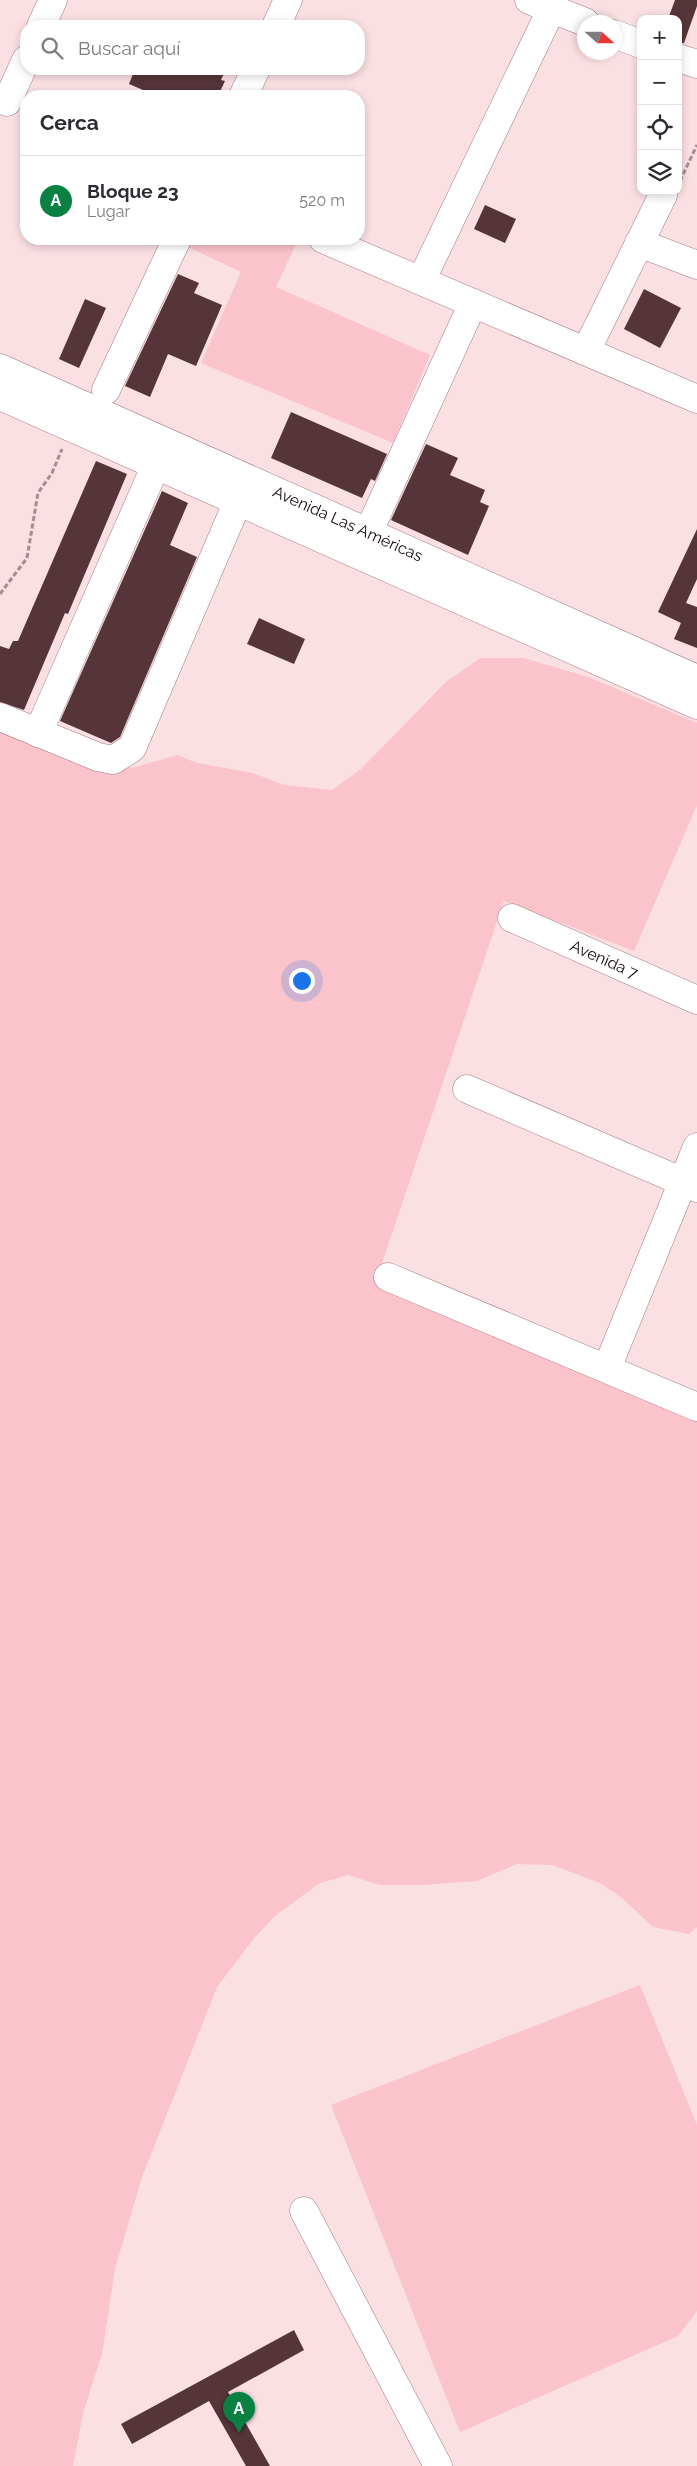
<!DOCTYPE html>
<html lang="es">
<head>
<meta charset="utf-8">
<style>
  body { margin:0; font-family:Raleway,sans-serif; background:#f2f2f3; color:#2b2b33 }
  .controls { position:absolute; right:15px; top:15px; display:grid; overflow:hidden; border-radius:10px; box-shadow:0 2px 8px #0003 }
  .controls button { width:45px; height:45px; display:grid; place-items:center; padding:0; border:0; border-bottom:1px solid #e1e1e2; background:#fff; color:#2b2b33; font:25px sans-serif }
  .compass { position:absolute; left:577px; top:15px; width:45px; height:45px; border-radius:50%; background:#fff; box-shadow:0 2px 8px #0003; rotate:111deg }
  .you { position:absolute; left:301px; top:980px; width:18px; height:18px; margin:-12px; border:4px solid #fff; border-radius:50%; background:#1a73e8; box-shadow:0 0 0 8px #1a73e833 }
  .badge { display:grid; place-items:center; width:32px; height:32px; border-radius:50%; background:#0b8043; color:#fff; font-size:16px; font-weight:700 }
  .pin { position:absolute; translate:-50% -41px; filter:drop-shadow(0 1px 2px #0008) }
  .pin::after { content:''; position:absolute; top:26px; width:18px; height:15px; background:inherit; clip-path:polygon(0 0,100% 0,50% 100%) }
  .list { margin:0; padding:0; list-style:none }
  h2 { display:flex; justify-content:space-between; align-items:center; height:65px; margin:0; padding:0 20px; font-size:21px }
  h2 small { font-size:16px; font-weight:400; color:#7c7c81 }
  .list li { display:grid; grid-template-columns:32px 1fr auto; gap:15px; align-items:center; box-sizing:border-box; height:90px; padding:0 20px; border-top:1px solid #e1e1e2 }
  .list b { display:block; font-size:19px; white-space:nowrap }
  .list p { margin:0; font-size:16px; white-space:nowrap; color:#7c7c81 }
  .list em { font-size:16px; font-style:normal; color:#7c7c81 }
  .icon { flex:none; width:28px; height:28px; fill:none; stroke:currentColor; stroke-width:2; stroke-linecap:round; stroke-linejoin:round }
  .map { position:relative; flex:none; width:697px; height:2466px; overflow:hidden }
  .search { position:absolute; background:#fff; box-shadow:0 2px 8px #0003; left:20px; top:20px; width:345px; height:55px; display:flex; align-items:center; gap:12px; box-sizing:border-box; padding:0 18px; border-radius:20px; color:#7c7c81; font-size:19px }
  .panel { position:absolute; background:#fff; box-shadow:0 2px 8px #0003; left:20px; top:90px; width:345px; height:155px; border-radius:20px }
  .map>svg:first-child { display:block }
  .green { fill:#fbc3cb }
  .building { fill:#55343a }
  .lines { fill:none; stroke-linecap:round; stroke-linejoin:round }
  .minor-casing { stroke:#a37c82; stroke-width:29 }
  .major-casing { stroke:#a37c82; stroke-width:29 }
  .path { stroke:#a48e92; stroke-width:3; stroke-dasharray:5 2.5; stroke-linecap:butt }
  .minor { stroke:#fff; stroke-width:28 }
  .major { stroke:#fff; stroke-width:28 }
  .labels { text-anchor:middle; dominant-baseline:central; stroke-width:5; stroke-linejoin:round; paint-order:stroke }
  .street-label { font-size:16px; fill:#16090b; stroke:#fadfe3 }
</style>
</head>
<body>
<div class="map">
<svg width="697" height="2466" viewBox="0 0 697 2466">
  <rect width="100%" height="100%" fill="#fadfe3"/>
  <g class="green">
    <polygon points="189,239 289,239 297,242 276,287 430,355 393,443 201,363 241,272 186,246"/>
    <polygon points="480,658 524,658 588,677 697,723 697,805 634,951 504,901 377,1278 697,1416 697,1927 689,1934 653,1927 622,1898 600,1883 552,1865 517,1864 477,1881 421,1885 380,1885 348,1875 320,1883 276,1915 255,1937 217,1987 142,2177 115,2269 102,2354 83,2413 73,2466 0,2466 0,716 132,768 177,755 197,763 253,773 284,785 332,790 361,769 446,682"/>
    <polygon points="640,1985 697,2125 697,2311 678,2336 460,2432 331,2105"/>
  </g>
  <g class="building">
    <polygon points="675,0 697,0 697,6 684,43 678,43 678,19 668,19"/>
    <polygon points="135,69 226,69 221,80 225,81 218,96 157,96 129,84"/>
    <polygon points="485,205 516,219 505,243 474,229"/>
    <polygon points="178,274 199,283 194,293 222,305 196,366 168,354 150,397 125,386"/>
    <polygon points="644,289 681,308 660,348 624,329"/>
    <polygon points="85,299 106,308 79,368 59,359"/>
    <polygon points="291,412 387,454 375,481 371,479 362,498 271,458"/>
    <polygon points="426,444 458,458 450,475 485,490 480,502 489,506 468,555 391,520"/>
    <polygon points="96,461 127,474 68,614 65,613 24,710 0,702 0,646 9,649 13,641 18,641"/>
    <polygon points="162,491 188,503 170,545 197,557 120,737 111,743 60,721"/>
    <polygon points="697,529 697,579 686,603 697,607 697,648 674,639 681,623 658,612"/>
    <polygon points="259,618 305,639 294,664 247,644"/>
    <polygon points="294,2330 304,2350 228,2392 270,2466 246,2466 209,2401 132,2444 121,2424"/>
  </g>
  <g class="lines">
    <defs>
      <g id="minor">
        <polyline points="529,0 585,22"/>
        <polyline points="41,26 53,0"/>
        <polyline points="276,26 288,0"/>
        <polyline points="614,34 641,44"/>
        <polyline points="678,58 697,64"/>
        <polyline points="243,96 256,69"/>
        <polyline points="7,102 26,60"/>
        <polyline points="323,239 697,399"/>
        <polyline points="639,243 697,265"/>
        <polyline points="421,281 551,10"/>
        <polyline points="586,351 663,195"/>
        <polyline points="106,390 177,239"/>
        <polyline points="368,533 473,303"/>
        <polyline points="0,717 98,757 113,760 132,748 238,501"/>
        <polyline points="38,733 156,465"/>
        <path id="s1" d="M512,918L697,1000"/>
        <polyline points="467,1089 697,1188"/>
        <polyline points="388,1277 697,1407"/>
        <polyline points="607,1368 697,1147"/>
        <polyline points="304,2211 438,2466"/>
      </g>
      <g id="major">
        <path id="s2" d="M0,368L697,679"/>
        <polyline points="0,396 697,705"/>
      </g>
    </defs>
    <use href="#minor" class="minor-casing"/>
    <use href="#major" class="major-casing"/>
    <g class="path">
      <polyline points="680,181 697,145"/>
      <polyline points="0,594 27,558 38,493 52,473 62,449"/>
    </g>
    <use href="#minor" class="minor"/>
    <use href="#major" class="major"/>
  </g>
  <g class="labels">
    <g class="street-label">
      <text stroke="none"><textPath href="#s2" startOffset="381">Avenida Las Américas</textPath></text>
      <text stroke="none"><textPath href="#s1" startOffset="101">Avenida 7</textPath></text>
    </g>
  </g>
</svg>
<div class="controls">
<button>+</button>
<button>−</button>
<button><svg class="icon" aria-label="locate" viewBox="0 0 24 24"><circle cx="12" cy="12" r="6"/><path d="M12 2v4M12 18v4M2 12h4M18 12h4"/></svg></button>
<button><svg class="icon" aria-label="layers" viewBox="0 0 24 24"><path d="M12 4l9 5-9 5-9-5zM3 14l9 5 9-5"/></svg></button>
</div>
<svg class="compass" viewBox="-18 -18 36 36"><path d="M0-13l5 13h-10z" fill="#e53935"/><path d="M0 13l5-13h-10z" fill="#7c7c81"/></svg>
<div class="you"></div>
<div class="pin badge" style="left:239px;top:2433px">A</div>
<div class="search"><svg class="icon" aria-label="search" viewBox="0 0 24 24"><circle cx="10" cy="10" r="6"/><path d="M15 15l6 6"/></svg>Buscar aquí</div>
<section class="panel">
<h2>Cerca<small></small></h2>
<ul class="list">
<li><span class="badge">A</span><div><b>Bloque 23</b><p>Lugar</p></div><em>520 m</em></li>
</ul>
</section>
</div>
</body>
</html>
